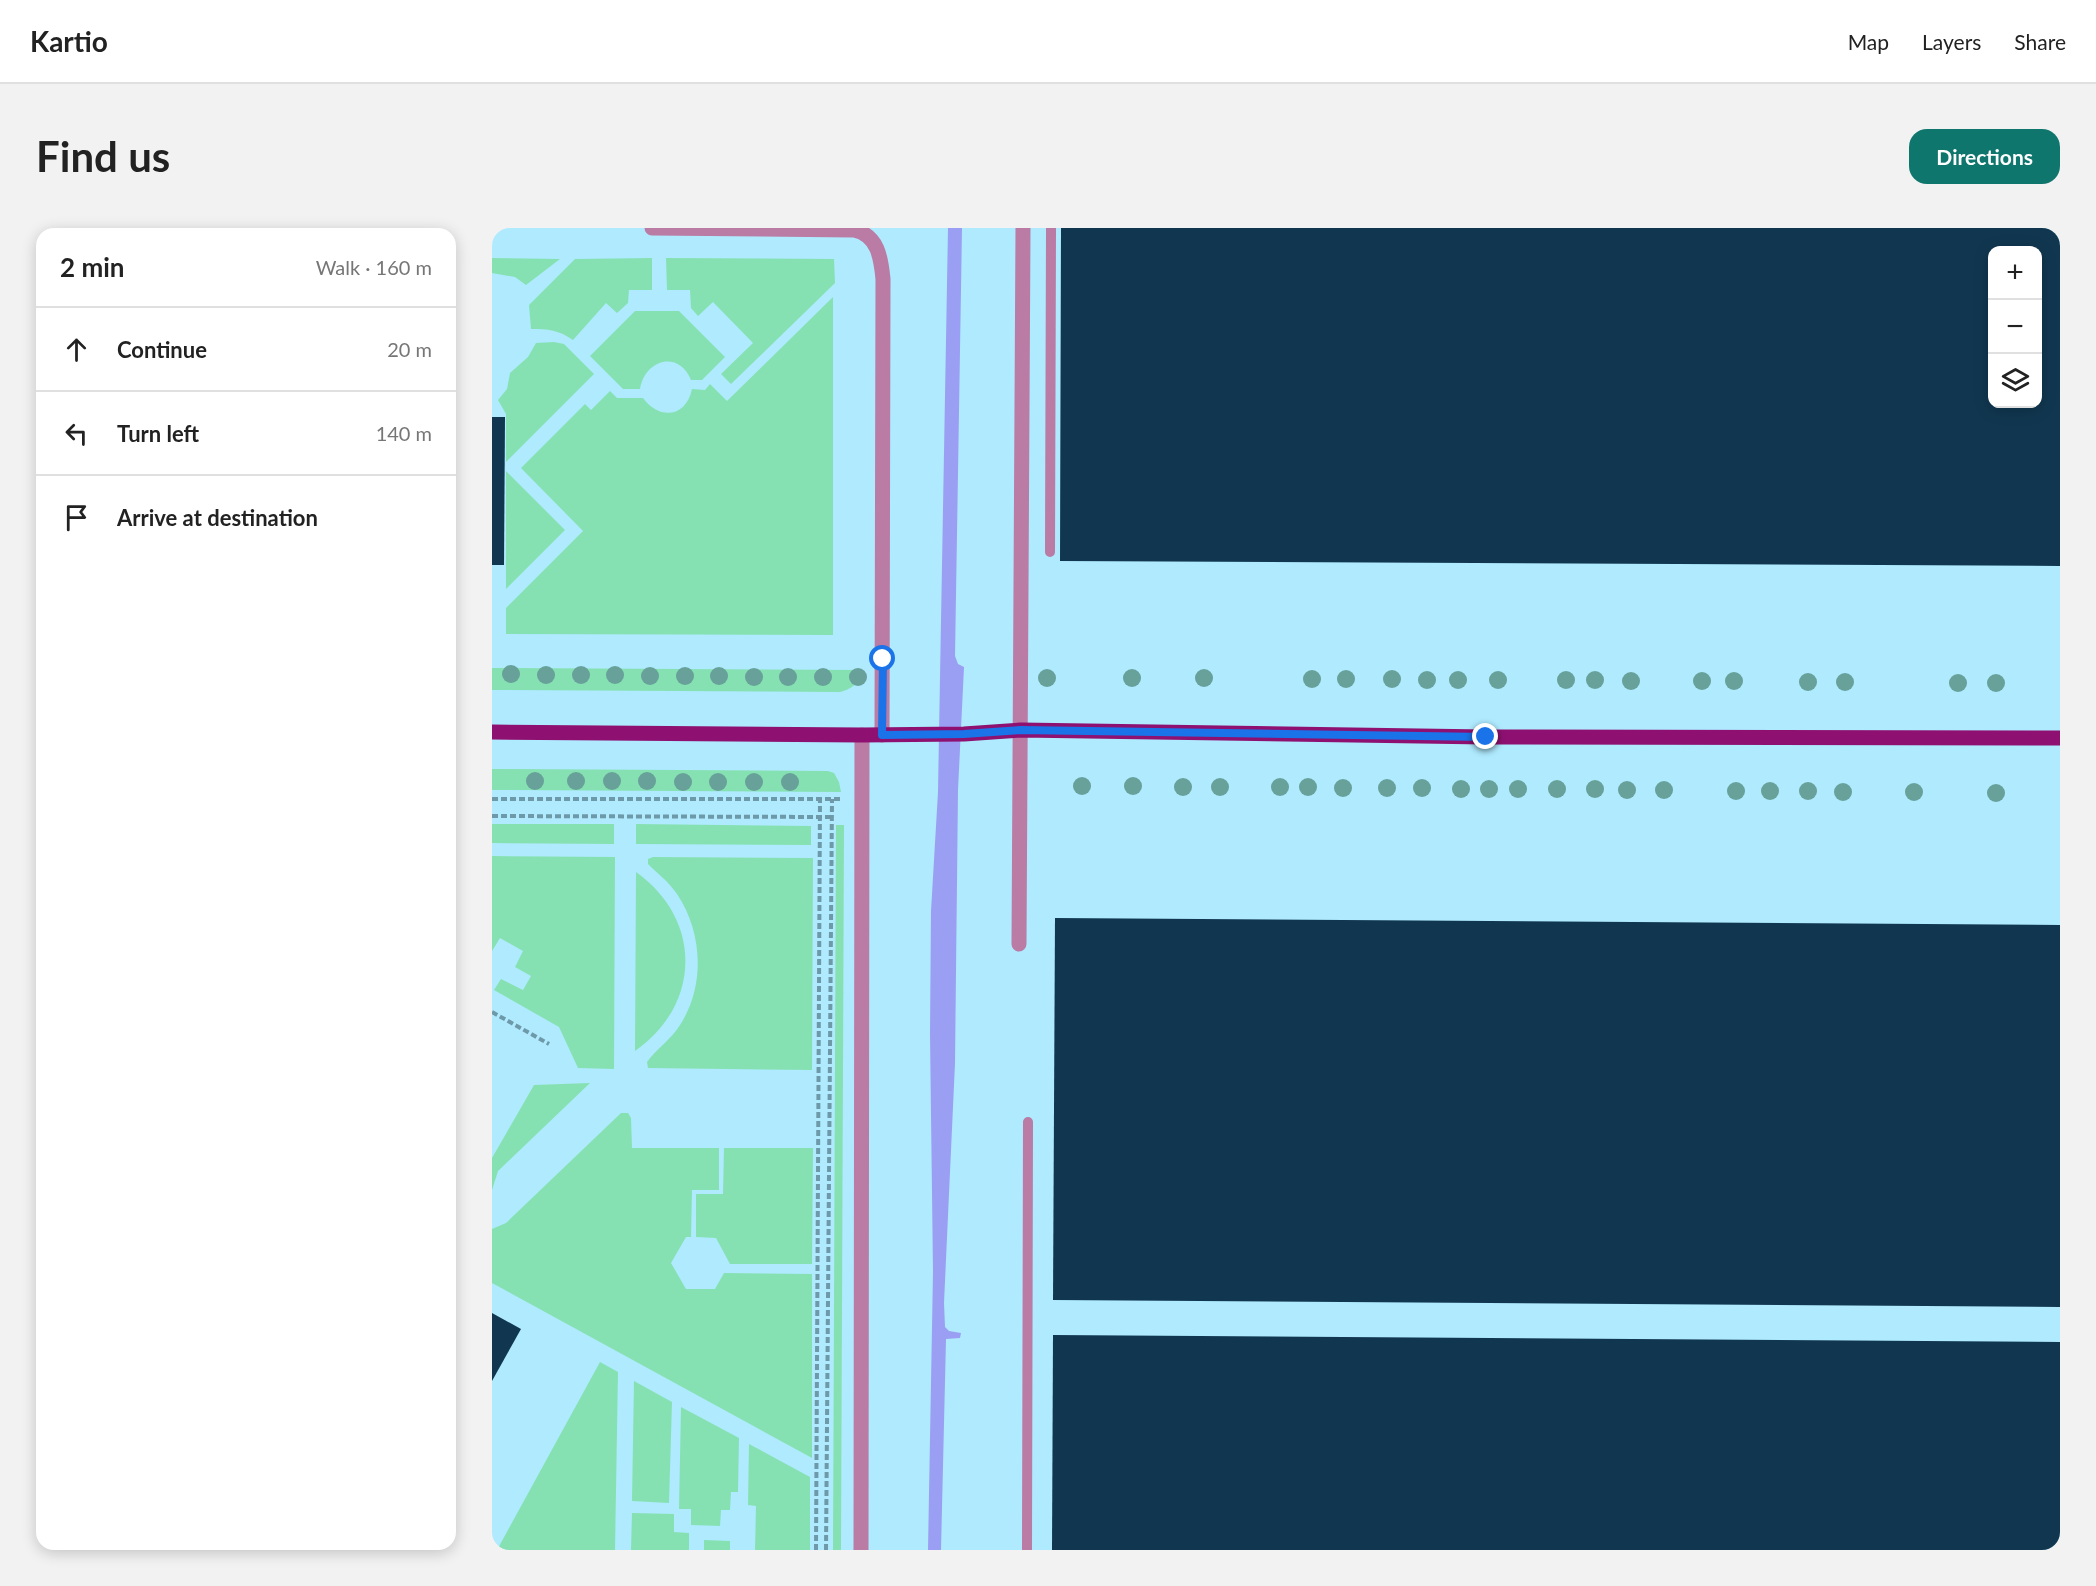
<!DOCTYPE html>
<html lang="en">
<head>
<meta charset="utf-8">
<style>
  body { margin:0; font-family:Lato,sans-serif; background:#f2f2f2; color:#222 }
  .controls { position:absolute; right:18px; top:18px; display:grid; overflow:hidden; border-radius:12px; box-shadow:0 3px 15px #0003 }
  .controls button { width:54px; height:54px; display:grid; place-items:center; padding:0; border:0; border-bottom:2px solid #e0e0e0; background:#fff; color:#222; font:30px sans-serif }
  .stop { position:absolute; width:18px; height:18px; margin:-14px; border:4px solid #1a73e8; border-radius:50%; background:#fff }
  .stop.end { background:#1a73e8; border-color:#fff; box-shadow:0 2px 6px #0008 }
  .list { margin:0; padding:0; list-style:none }
  h2 { display:flex; justify-content:space-between; align-items:center; height:78px; margin:0; padding:0 24px; font-size:26px }
  h2 small { font-size:20px; font-weight:400; color:#767676 }
  .list li { display:grid; grid-template-columns:39px 1fr auto; gap:18px; align-items:center; box-sizing:border-box; height:84px; padding:0 24px; border-top:2px solid #e0e0e0 }
  .list b { display:block; font-size:22px; white-space:nowrap }
  .list em { font-size:20px; font-style:normal; color:#767676 }
  .icon { flex:none; width:33px; height:33px; fill:none; stroke:currentColor; stroke-width:2; stroke-linecap:round; stroke-linejoin:round }
  .map { position:relative; flex:none; width:1568px; height:1322px; overflow:hidden; border-radius:18px }
  header { display:flex; align-items:center; gap:36px; box-sizing:border-box; height:84px; padding:0 30px; background:#fff; border-bottom:2px solid #e0e0e0 }
  header strong { font-size:28px }
  nav { display:flex; gap:33px; margin-inline-start:auto; font-size:21px }
  .intro { display:flex; align-items:center; justify-content:space-between; box-sizing:border-box; height:144px; padding:0 36px }
  h1 { margin:0; font-size:42px }
  .button { padding:15px 27px; border-radius:18px; background:#0f766e; color:#fff; font-size:21px; font-weight:700 }
  main { display:flex; gap:36px; padding:0 36px }
  aside { flex:1; background:#fff; border-radius:18px; box-shadow:0 3px 15px #0003 }
  .map>svg:first-child { display:block }
  .green { fill:#86e1b2 }
  .water { fill:#9a9ff3 }
  .building { fill:#113750; fill-rule:evenodd }
  .lines { fill:none; stroke-linecap:round; stroke-linejoin:round }
  .path { stroke:#6e99a8; stroke-width:4; stroke-dasharray:6 3; stroke-linecap:butt }
  .service { stroke:#ba7ba4; stroke-width:10 }
  .minor { stroke:#ba7ba4; stroke-width:15 }
  .tertiary { stroke:#ba7ba4; stroke-width:15 }
  .primary { stroke:#8e1171; stroke-width:15 }
  .tree { fill:#68a09a }
  .route { stroke:#1a73e8; stroke-width:8 }
</style>
</head>
<body>
<header>
<strong>Kartio</strong>
<nav><a>Map</a><a>Layers</a><a>Share</a></nav>
</header>
<div class="intro"><h1>Find us</h1><a class="button">Directions</a></div>
<main>
<aside>
<h2>2 min<small>Walk · 160 m</small></h2>
<ul class="list">
<li><svg class="icon" aria-label="ahead" viewBox="0 0 24 24"><path d="M12 20V5M6 11l6-6 6 6"/></svg><div><b>Continue</b></div><em>20 m</em></li>
<li><svg class="icon" aria-label="left" viewBox="0 0 24 24"><path d="M17 20v-9H6M10 6l-5 5 5 5"/></svg><div><b>Turn left</b></div><em>140 m</em></li>
<li><svg class="icon" aria-label="arrive" viewBox="0 0 24 24"><path d="M6 21V4h12l-3 4 3 4H6"/></svg><div><b>Arrive at destination</b></div></li>
</ul>
</aside>
<div class="map">
<svg width="1568" height="1322" viewBox="0 0 1568 1322">
  <rect width="100%" height="100%" fill="#afeafe"/>
  <g class="green">
    <polygon points="0,30 68,31 34,57 23,49 0,45"/>
    <path d="M160,30V62H137L136,75L125,85L114,75L81,112C67,102 56,101 39,101L37,77L83,31Z"/>
    <polygon points="174,30 342,31 343,55 239,156 229,146 261,115 221,74 206,88 199,80 198,62 175,62"/>
    <path d="M341,69V407L14,406V380L91,303L29,240L93,176L99,182L118,163L125,170H151C167,192 194,190 200,161L213,162L218,156L235,173Z"/>
    <path d="M143,83H187L233,129L210,152H199C187,122 153,131 148,161H131L98,128Z"/>
    <polygon points="62,114 72,116 102,146 14,234 14,186 6,172 15,161 18,145 36,129 44,115"/>
    <polygon points="14,243 73,302 14,361"/>
    <path d="M0,440L367,442C366,456 362,460 348,464L0,462Z"/>
    <polygon points="0,541 336,543 342,545 347,554 349,564 0,562"/>
    <polygon points="0,596 122,596 122,616 0,615"/>
    <polygon points="144,596 319,598 319,617 144,616"/>
    <polygon points="344,597 352,597 349,1322 341,1322"/>
    <polygon points="0,628 123,629 122,841 86,840 67,799 2,762 9,751 31,762 39,748 23,739 31,723 8,710 0,723"/>
    <path d="M161,629L321,630L320,842L156,840L155,834C163,823 174,815 183,804C214,764 212,706 185,666C177,654 166,646 156,636V631Z"/>
    <path d="M144,644C210,691 210,776 143,823Z"/>
    <polygon points="98,855 6,943 0,962 0,930 42,857"/>
    <polygon points="129,885 136,885 139,890 140,920 227,920 227,962 200,962 199,1009 194,1009 179,1035 194,1061 223,1061 232,1045 320,1046 320,1230 0,1055 0,1001 14,995"/>
    <polygon points="232,920 321,920 320,1036 238,1036 224,1010 204,1009 204,966 231,966"/>
    <polygon points="108,1134 126,1144 123,1322 5,1322"/>
    <polygon points="142,1153 180,1174 177,1275 140,1273"/>
    <polygon points="189,1179 247,1210 246,1264 239,1264 238,1282 229,1282 228,1298 199,1297 199,1281 187,1281"/>
    <polygon points="257,1216 318,1249 318,1322 263,1322 264,1278 256,1277"/>
    <polygon points="140,1285 182,1286 182,1304 197,1305 197,1322 139,1322"/>
    <polygon points="212,1312 238,1313 238,1322 212,1322"/>
  </g>
  <polygon class="water" points="456,0 470,0 463,428 466,436 472,439 466,562 463,835 452,1075 453,1099 457,1103 469,1105 468,1110 454,1111 449,1322 436,1322 441,1044 438,806 439,683 446,564 448,450"/>
  <g class="building">
    <path d="M569,0H1568V338L568,333ZM1500,22H1546V176H1500Z"/>
    <polygon points="0,189 13,189 12,337 0,337"/>
    <polygon points="563,690 1568,697 1568,1079 561,1072"/>
    <polygon points="0,1085 29,1101 0,1153"/>
    <polygon points="561,1107 1568,1114 1568,1322 560,1322"/>
  </g>
  <g class="lines">
    <g class="path">
      <polyline points="0,571 349,571"/>
      <polyline points="0,588 341,589"/>
      <polyline points="0,784 57,816"/>
      <polyline points="324,1322 328,571"/>
      <polyline points="334,1322 340,571"/>
    </g>
    <g class="service">
      <polyline points="558,324 559,0"/>
      <polyline points="535,1322 536,894"/>
    </g>
    <g class="minor">
      <path d="M160,0L362,2C386,7 389,30 391,51L390,507"/>
      <polyline points="527,716 531,0"/>
    </g>
    <polyline class="tertiary" points="369,1322 370,507"/>
    <polyline class="primary" points="0,504 370,507 472,506 529,502 994,509 1568,510"/>
  </g>
  <g class="tree">
    <circle cx="19" cy="446" r="9"/>
    <circle cx="54" cy="447" r="9"/>
    <circle cx="89" cy="447" r="9"/>
    <circle cx="123" cy="447" r="9"/>
    <circle cx="158" cy="448" r="9"/>
    <circle cx="193" cy="448" r="9"/>
    <circle cx="227" cy="448" r="9"/>
    <circle cx="262" cy="449" r="9"/>
    <circle cx="296" cy="449" r="9"/>
    <circle cx="331" cy="449" r="9"/>
    <circle cx="366" cy="449" r="9"/>
    <circle cx="555" cy="450" r="9"/>
    <circle cx="640" cy="450" r="9"/>
    <circle cx="712" cy="450" r="9"/>
    <circle cx="820" cy="451" r="9"/>
    <circle cx="854" cy="451" r="9"/>
    <circle cx="900" cy="451" r="9"/>
    <circle cx="935" cy="452" r="9"/>
    <circle cx="966" cy="452" r="9"/>
    <circle cx="1006" cy="452" r="9"/>
    <circle cx="1074" cy="452" r="9"/>
    <circle cx="1103" cy="452" r="9"/>
    <circle cx="1139" cy="453" r="9"/>
    <circle cx="1210" cy="453" r="9"/>
    <circle cx="1242" cy="453" r="9"/>
    <circle cx="1316" cy="454" r="9"/>
    <circle cx="1353" cy="454" r="9"/>
    <circle cx="1466" cy="455" r="9"/>
    <circle cx="1504" cy="455" r="9"/>
    <circle cx="43" cy="553" r="9"/>
    <circle cx="84" cy="553" r="9"/>
    <circle cx="120" cy="553" r="9"/>
    <circle cx="155" cy="553" r="9"/>
    <circle cx="191" cy="554" r="9"/>
    <circle cx="226" cy="554" r="9"/>
    <circle cx="262" cy="554" r="9"/>
    <circle cx="298" cy="554" r="9"/>
    <circle cx="590" cy="558" r="9"/>
    <circle cx="641" cy="558" r="9"/>
    <circle cx="691" cy="559" r="9"/>
    <circle cx="728" cy="559" r="9"/>
    <circle cx="788" cy="559" r="9"/>
    <circle cx="816" cy="559" r="9"/>
    <circle cx="851" cy="560" r="9"/>
    <circle cx="895" cy="560" r="9"/>
    <circle cx="930" cy="560" r="9"/>
    <circle cx="969" cy="561" r="9"/>
    <circle cx="997" cy="561" r="9"/>
    <circle cx="1026" cy="561" r="9"/>
    <circle cx="1065" cy="561" r="9"/>
    <circle cx="1103" cy="561" r="9"/>
    <circle cx="1135" cy="562" r="9"/>
    <circle cx="1172" cy="562" r="9"/>
    <circle cx="1244" cy="563" r="9"/>
    <circle cx="1278" cy="563" r="9"/>
    <circle cx="1316" cy="563" r="9"/>
    <circle cx="1351" cy="564" r="9"/>
    <circle cx="1422" cy="564" r="9"/>
    <circle cx="1504" cy="565" r="9"/>
  </g>
  <g class="lines">
    <polyline class="route" points="391,431 390,507 472,506 529,502 994,509"/>
  </g>
</svg>
<div class="controls">
<button>+</button>
<button>−</button>
<button><svg class="icon" aria-label="layers" viewBox="0 0 24 24"><path d="M12 4l9 5-9 5-9-5zM3 14l9 5 9-5"/></svg></button>
</div>
<div class="stop" style="left:391px;top:431px"></div>
<div class="stop end" style="left:994px;top:509px"></div>
</div>
</main>
</body>
</html>
